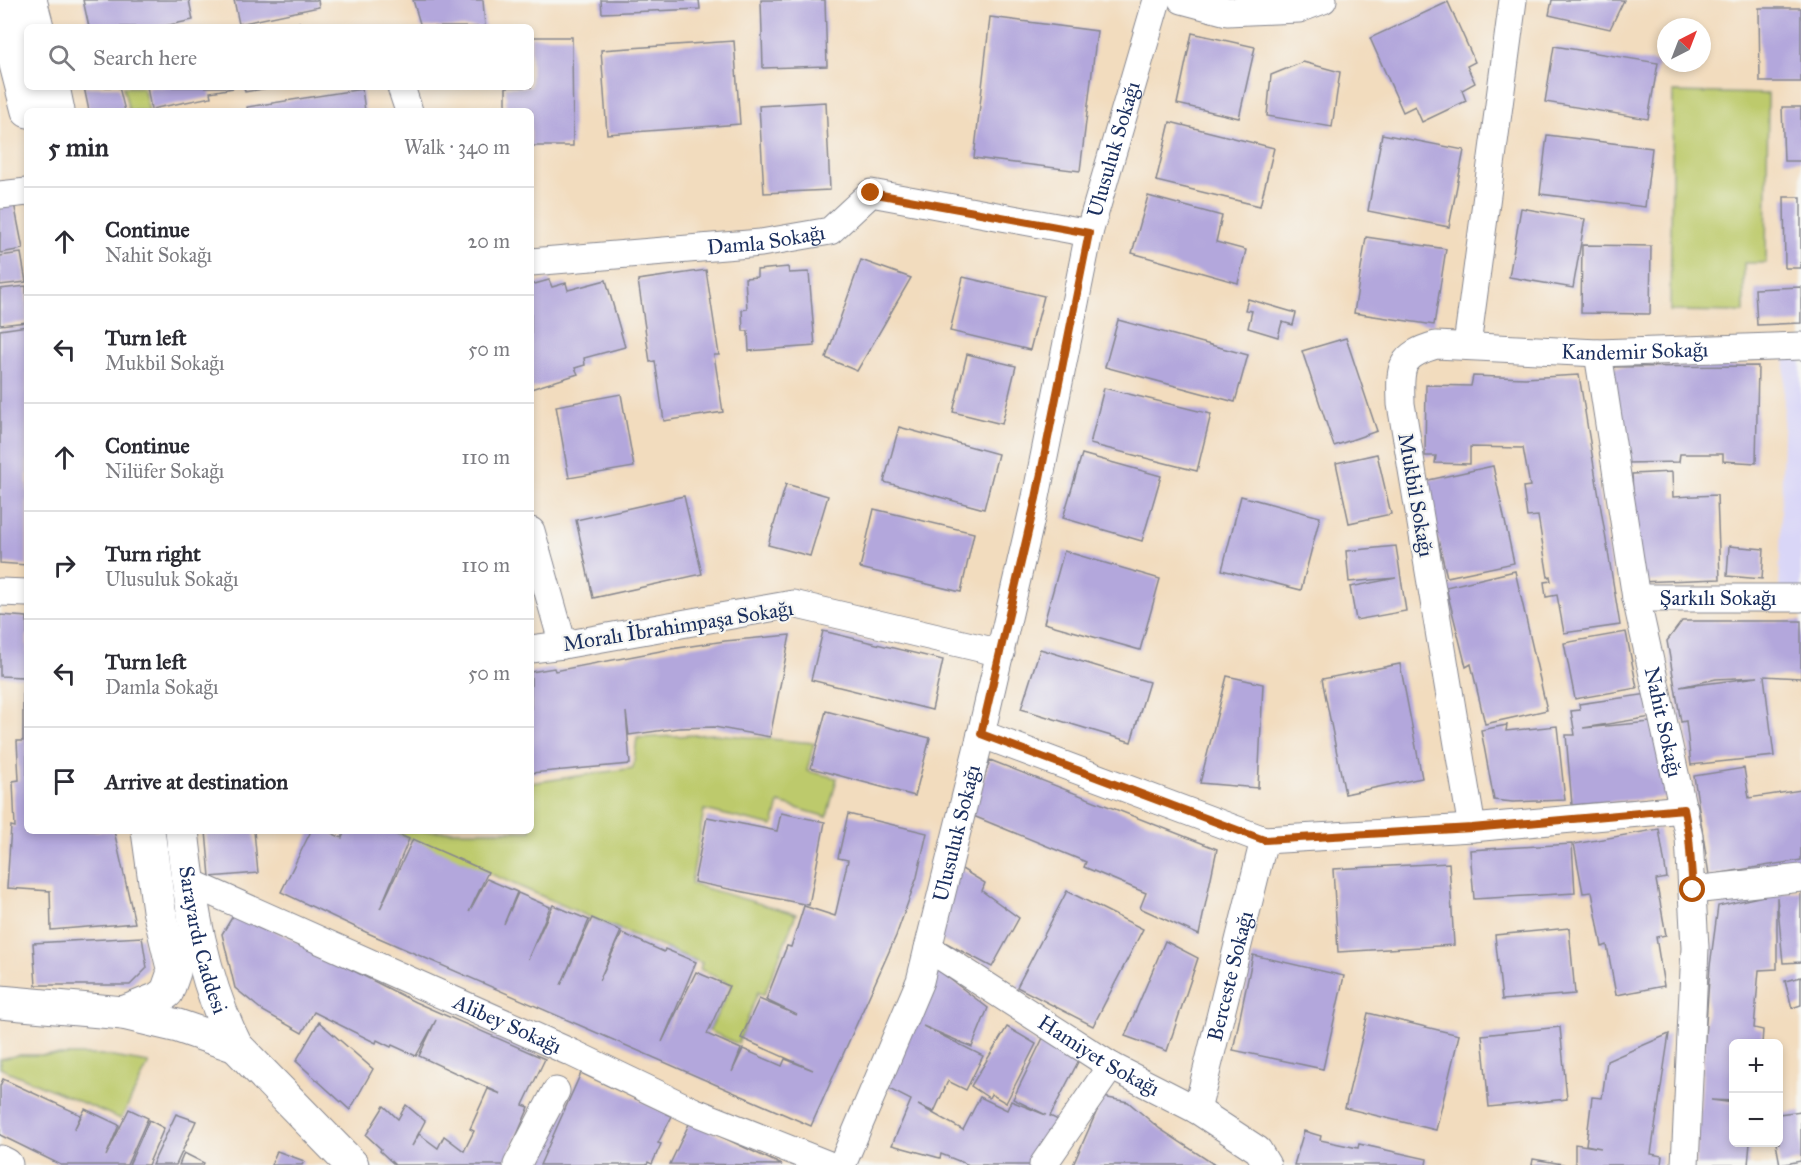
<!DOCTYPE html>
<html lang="en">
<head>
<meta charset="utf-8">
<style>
  body { margin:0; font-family:"IM FELL Great Primer",serif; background:#f2f2f3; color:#2b2b33 }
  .controls { position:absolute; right:18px; bottom:18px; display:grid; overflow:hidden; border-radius:9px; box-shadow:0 3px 9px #0003 }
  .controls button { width:54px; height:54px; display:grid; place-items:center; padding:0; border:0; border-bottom:2px solid #e1e1e2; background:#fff; color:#2b2b33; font:30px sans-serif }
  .compass { position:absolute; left:1657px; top:18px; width:54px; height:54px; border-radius:50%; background:#fff; box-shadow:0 3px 9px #0003; rotate:42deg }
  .stop { position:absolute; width:18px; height:18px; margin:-14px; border:4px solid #b45309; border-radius:50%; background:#fff }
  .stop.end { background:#b45309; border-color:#fff; box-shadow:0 2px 6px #0008 }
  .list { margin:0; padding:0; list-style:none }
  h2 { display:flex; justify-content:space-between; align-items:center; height:78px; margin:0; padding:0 24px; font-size:26px }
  h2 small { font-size:20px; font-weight:400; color:#7c7c81 }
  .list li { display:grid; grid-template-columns:39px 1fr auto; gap:18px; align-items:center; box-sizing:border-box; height:108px; padding:0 24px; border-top:2px solid #e1e1e2 }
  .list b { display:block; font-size:22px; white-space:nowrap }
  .list p { margin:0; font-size:20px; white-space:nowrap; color:#7c7c81 }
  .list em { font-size:20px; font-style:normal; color:#7c7c81 }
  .icon { flex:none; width:33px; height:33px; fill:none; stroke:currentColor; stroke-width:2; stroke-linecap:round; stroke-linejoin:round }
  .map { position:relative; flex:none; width:1801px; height:1165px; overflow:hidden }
  .search { position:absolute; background:#fff; box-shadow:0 3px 9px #0003; left:24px; top:24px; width:510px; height:66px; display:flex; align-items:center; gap:15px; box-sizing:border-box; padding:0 21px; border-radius:9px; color:#7c7c81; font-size:22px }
  .panel { position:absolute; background:#fff; box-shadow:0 3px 9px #0003; left:24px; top:108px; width:510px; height:726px; border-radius:9px }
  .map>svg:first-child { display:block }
  .built { fill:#d9d6f7 }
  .green { fill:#bdca6c; stroke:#6c7c65; stroke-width:1.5 }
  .building { fill:#b3a7dc; fill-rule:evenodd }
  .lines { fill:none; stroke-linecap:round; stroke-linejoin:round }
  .street-casing { stroke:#86868e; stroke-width:29 }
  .primary-casing { stroke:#86868e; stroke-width:35 }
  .path { stroke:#86868e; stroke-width:4; stroke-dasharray:1.5 4.5; stroke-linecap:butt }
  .street { stroke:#fff; stroke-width:27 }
  .primary { stroke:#fff; stroke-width:33 }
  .route { stroke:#b45309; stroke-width:8 }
  .labels { text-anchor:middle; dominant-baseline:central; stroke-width:4.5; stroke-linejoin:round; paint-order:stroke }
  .street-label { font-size:21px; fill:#1b2f5e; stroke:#f6f6f2 }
</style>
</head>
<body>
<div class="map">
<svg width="1801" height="1165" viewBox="0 0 1801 1165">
  <rect width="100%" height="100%" fill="#f6f6f2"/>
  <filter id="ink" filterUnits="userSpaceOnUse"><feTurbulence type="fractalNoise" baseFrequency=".0167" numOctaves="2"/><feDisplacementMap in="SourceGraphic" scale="12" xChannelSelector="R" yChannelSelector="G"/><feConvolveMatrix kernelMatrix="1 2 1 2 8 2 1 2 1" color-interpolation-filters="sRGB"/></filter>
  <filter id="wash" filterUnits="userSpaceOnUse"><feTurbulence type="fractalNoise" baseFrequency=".008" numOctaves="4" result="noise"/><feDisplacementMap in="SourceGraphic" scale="24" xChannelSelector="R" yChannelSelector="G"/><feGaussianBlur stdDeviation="1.35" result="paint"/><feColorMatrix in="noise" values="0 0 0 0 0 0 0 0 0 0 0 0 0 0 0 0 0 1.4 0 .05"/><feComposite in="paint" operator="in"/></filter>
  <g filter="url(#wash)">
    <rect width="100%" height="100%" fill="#f2dcbe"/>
    <polygon class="built" points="1785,354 1801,354 1801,594 1779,593"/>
    <g class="green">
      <polygon points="123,87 143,87 149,111 129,111"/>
      <polygon points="1673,92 1768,94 1766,263 1744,263 1744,312 1670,311"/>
      <polygon points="714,734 814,743 807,771 837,778 827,817 779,803 773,826 704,810 691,884 796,914 764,995 758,992 738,1044 709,1031 732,985 700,969 702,963 592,918 392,831 531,831 531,783 633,768 637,738"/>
      <polygon points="19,1055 101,1055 149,1063 121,1119 0,1068 0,1059"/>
    </g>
    <g id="blocks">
      <g class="building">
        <polygon points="83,0 189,0 193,20 160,27 89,27"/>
        <polygon points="234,0 318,0 319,7 239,24"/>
        <polygon points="413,0 483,0 485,27 421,27"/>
        <polygon points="601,0 699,0 700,9 602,13"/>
        <polygon points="761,0 825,0 827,66 763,68"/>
        <polygon points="1552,0 1624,0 1610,29 1549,15"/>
        <polygon points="1448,2 1475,62 1467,66 1475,83 1462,90 1466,101 1422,122 1415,106 1403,112 1370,38"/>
        <polygon points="1759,8 1801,8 1801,82 1760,82"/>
        <polygon points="990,17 1097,31 1080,171 974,158"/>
        <polygon points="1192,33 1255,47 1239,118 1177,104"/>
        <polygon points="531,37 572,37 573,146 531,146 531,111 506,111 506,87 531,87"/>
        <polygon points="734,41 740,124 607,134 601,50"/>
        <polygon points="1554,46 1658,63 1648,119 1545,102"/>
        <polygon points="1303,62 1340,72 1332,127 1267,116 1271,75"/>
        <polygon points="84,87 119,87 125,111 89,111"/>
        <polygon points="147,87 233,87 233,88 210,92 211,97 151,109"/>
        <polygon points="244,87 267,87 267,88 245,92"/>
        <polygon points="362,89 365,111 248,111 247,107"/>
        <polygon points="826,102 830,190 764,193 759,106"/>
        <polygon points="1782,107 1801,107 1801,161 1784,161"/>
        <polygon points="1170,122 1274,148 1260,206 1156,181"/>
        <polygon points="1382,134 1464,150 1449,227 1368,211"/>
        <polygon points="1547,135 1652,148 1645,207 1540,194"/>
        <polygon points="1148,196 1222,216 1216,242 1246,250 1238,283 1132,253"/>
        <polygon points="1784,197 1801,197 1801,268 1785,268"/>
        <polygon points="14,203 23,249 0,253 0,205"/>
        <polygon points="1521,208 1585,219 1573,288 1509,277"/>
        <polygon points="1366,237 1446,249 1434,325 1354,313"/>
        <polygon points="1582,245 1651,246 1650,314 1581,313"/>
        <polygon points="21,253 26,282 0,285 0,256"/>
        <polygon points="861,260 911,278 857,371 826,358"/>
        <polygon points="788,267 789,273 809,272 815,346 749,351 748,331 743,331 742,310 747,309 745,278 757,277 757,270"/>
        <polygon points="706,270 719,355 714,355 723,412 664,421 655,361 650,362 638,280"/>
        <polygon points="963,277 1044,296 1030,350 950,331"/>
        <polygon points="549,280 552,287 566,283 568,290 606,280 625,347 584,358 585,365 575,368 578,374 531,389 531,285"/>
        <polygon points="26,286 27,322 0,325 0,289"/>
        <polygon points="1801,287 1801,323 1757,325 1755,289"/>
        <polygon points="1248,299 1296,313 1293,325 1282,322 1278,337 1248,328 1252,311 1245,310"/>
        <polygon points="1118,320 1248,355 1235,402 1105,367"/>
        <polygon points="27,326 27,565 0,563 0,330"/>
        <polygon points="1346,338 1377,431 1334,446 1302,351"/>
        <polygon points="967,354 1016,366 1002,424 953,412"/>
        <polygon points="1758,366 1756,463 1723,461 1723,454 1680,454 1679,462 1625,463 1610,367"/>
        <polygon points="1579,375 1620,625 1564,633 1557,595 1546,597 1544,582 1551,581 1550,576 1548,577 1538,516 1527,517 1523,487 1530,486 1523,448 1470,447 1470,464 1435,463 1436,456 1425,456 1426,385 1471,386 1473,376 1525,378"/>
        <polygon points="1104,388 1211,414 1197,471 1090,444"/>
        <polygon points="621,394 634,467 569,478 556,406"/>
        <polygon points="899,427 998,454 984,509 884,482"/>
        <polygon points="1082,454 1161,476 1142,541 1063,518"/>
        <polygon points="1377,454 1391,514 1349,523 1336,463"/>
        <polygon points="1493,466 1514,563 1447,577 1424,481"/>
        <polygon points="1672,472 1673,497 1717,495 1720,579 1637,582 1632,474"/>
        <polygon points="786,484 828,496 810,556 768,545"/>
        <polygon points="684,496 702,574 593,598 576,520"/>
        <polygon points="1241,496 1320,517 1301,590 1222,570"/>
        <polygon points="874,509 974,533 961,592 860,568"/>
        <polygon points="1396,546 1406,611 1356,620 1350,587 1396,578 1349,582 1346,551"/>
        <polygon points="1729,546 1764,549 1762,579 1727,576"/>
        <polygon points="1064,551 1160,579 1140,650 1044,623"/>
        <polygon points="1515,571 1547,710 1485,724 1471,664 1466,667 1446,587"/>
        <polygon points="0,615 27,617 27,831 114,831 135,923 51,930 50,891 7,888 11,826 15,827 13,781 19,780 17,741 23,741 23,677 0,676"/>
        <path d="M1682,621H1801V678L1764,676L1774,756L1691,765L1686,721L1681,722L1667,641ZM1758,677L1680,687L1716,679Z"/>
        <polygon points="823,631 943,660 932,710 811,680"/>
        <polygon points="1626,632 1637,688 1575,699 1564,643"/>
        <polygon points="790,635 770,737 714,727 679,728 629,735 626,712 630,764 531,773 531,672 554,668 555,671 671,649 725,641"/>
        <polygon points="1040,649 1149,682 1131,742 1021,709"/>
        <polygon points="1400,664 1422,778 1345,794 1322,679"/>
        <polygon points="1227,676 1263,684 1258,788 1200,783"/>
        <polygon points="1648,694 1652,717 1583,728 1662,721 1668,797 1572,805 1566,735 1575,735 1571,711 1580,710 1579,704"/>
        <polygon points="826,711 930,738 915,796 811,768"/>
        <polygon points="1507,725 1506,731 1557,726 1565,800 1513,802 1494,800 1481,730"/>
        <polygon points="990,760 1217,849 1199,935 1140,908 1146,893 1084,867 1086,862 971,815"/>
        <polygon points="1744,768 1749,798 1801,790 1801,860 1709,875 1694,776"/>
        <polygon points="781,813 825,822 809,905 694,882 707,817 777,831"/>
        <polygon points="848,814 927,833 917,877 896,936 811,1126 370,934 281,892 311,831 327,831 342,838 345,831 391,831 409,839 380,909 413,839 488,872 469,912 487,879 517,892 504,924 518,893 550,907 528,959 553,905 589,920 561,985 592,918 621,931 599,981 622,933 664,952 665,949 696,962 662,1042 696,972 729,986 707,1034 741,1049 732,1072 743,1049 782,1066 785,1059 813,1070 741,1038 759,999 797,1015 766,1000 787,946 791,947 804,906 835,916 848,860 838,858"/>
        <polygon points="1659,829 1667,878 1656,880 1666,935 1656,937 1664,986 1616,995 1607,945 1602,947 1592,892 1583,893 1574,844"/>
        <polygon points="206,831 254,831 258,873 210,877"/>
        <polygon points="1572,844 1575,893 1474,899 1470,850"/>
        <polygon points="952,863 985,883 982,891 1019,918 992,967 933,936"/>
        <polygon points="1449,863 1454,945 1338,952 1333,869"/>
        <polygon points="1067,891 1143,929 1093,1026 1017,987"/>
        <polygon points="1801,891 1801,962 1783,963 1777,897 1777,969 1759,970 1754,1028 1763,1030 1762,1044 1734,1044 1734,1101 1711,1100 1734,1103 1734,1142 1750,1143 1748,1165 1696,1165 1710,966 1718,906 1777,893"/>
        <polygon points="236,911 415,1002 545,1059 523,1105 529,1107 504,1165 395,1165 380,1151 381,1149 366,1135 384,1106 398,1119 406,1105 425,1121 412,1146 419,1134 438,1148 444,1136 464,1151 474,1131 470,1129 488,1089 501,1094 419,1056 436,1020 416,1056 392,1045 391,1047 377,1040 376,1043 314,1012 302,1033 263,1011 235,988 222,934"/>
        <polygon points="1569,928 1575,994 1502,1000 1495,935"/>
        <polygon points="142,937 147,968 130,985 36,985 33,943"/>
        <polygon points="1165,941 1198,958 1167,1051 1125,1036"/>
        <polygon points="1253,955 1344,976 1323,1069 1233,1050"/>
        <polygon points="934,967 988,1008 972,1047 923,1026 983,1056 966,1090 948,1081 934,1112 918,1105 963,1130 980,1097 1007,1110 1011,1101 1046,1115 1013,1099 1043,1038 1080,1058 1050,1116 1058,1120 1030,1165 969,1165 941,1154 940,1158 892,1145 911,1100 881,1085"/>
        <polygon points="1801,977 1801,1005 1792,1008 1785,981"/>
        <polygon points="1368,1013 1459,1035 1436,1130 1345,1108"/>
        <polygon points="319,1022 373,1069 350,1110 296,1061"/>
        <polygon points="1007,1027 1036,1044 1006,1103 991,1094 989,1098 971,1086"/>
        <polygon points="1560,1027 1567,1099 1489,1107 1482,1035"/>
        <polygon points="1669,1034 1651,1154 1662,1156 1661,1165 1575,1165 1575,1144 1601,1148 1586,1145 1592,1097 1602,1098 1607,1061"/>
        <polygon points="581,1073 672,1116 658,1143 661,1144 652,1164 648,1162 647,1165 540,1165"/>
        <polygon points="3,1079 81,1115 74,1130 85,1109 119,1125 106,1156 129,1109 148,1118 127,1165 61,1165 0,1135 0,1086"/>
        <polygon points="1103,1097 1128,1102 1160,1129 1215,1165 1073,1165"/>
        <polygon points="1801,1111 1801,1161 1780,1165 1776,1143 1779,1143 1779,1114"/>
        <polygon points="176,1114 196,1121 176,1165 152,1165"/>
        <polygon points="149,1120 164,1128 148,1165 129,1165"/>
        <polygon points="690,1122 782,1165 670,1164"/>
        <polygon points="1304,1131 1321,1136 1320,1140 1358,1148 1359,1144 1427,1159 1426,1165 1294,1165"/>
        <polygon points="277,1151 304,1161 302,1165 271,1165"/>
        <polygon points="184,1153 204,1163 203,1165 179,1165"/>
        <polygon points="1533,1159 1563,1164 1562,1165 1532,1165"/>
      </g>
    </g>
  </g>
  <g filter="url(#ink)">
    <use href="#blocks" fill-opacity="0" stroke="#86868e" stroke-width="1.5"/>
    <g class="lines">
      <defs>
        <g id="street">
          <polyline points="1182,0 1227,12 1299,9 1323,0"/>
          <polyline points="401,87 409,111"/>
          <polyline points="0,195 27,192"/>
          <path id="s1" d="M531,262L761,243L830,231L871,193L1089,233"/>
          <polyline points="1467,345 1513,0"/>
          <path id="s2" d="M1598,353L1636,598L1689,837L1695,948L1685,1165"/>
          <polyline points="531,531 563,645"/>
          <polyline points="0,592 27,593"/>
          <path id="s3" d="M1636,598H1801"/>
          <polyline points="531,649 563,645 793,604 1001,653"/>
          <polyline points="981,734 1264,840 1472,828"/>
          <path id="s4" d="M1684,809L1472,828L1401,404C1400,368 1398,356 1436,345L1598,353L1801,346"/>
          <path id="s5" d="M187,881L572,1053L693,1111L829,1165"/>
          <polyline points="1693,890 1801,878"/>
          <path id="s6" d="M928,948L1111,1066L1197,1110L1258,1150L1267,1165"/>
          <path id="s7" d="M1197,1110L1264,840"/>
          <polyline points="517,1165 556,1091"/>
          <path id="s8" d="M842,1165L920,981L981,734L1036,497L1089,233L1157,0"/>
          <polyline points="1043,1165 1111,1066"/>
        </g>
        <g id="primary">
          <polyline points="30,0 37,27"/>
          <polyline points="0,2 28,111"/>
          <polyline points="53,87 58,111"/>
          <path id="s9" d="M182,831C190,903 202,980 236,1046L352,1165"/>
          <polyline points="0,1002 123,1013 178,1026 236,1046"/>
          <polyline points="123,1013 158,999 167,992 174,972 159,910 148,831"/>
          <polyline points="0,1162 6,1165"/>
        </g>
      </defs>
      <use href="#street" class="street-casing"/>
      <use href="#primary" class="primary-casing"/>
      <polyline class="path" points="275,27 301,23 302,27"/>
      <use href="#street" class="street"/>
      <use href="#primary" class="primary"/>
    </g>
  </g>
  <g class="lines" filter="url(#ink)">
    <polyline class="route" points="871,193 1089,233 1036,498 981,734 1264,840 1472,828 1684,809 1689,837 1693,890"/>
  </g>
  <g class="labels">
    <g class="street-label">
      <text stroke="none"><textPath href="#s8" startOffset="1054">Ulusuluk Sokağı</textPath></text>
      <text stroke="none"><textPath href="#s1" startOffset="236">Damla Sokağı</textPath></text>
      <text stroke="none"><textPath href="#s4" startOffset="920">Kandemir Sokağı</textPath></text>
      <text transform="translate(1416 495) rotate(80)">Mukbil Sokağı</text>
      <text stroke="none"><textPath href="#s3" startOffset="82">Şarkılı Sokağı</textPath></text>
      <text transform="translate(678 626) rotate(-9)">Moralı İbrahimpaşa Sokağı</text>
      <text stroke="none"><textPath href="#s2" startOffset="375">Nahit Sokağı</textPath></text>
      <text stroke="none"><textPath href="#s8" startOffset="352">Ulusuluk Sokağı</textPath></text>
      <text stroke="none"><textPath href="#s9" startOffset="111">Sarayardı Caddesi</textPath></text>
      <text stroke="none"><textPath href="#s7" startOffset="138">Berceste Sokağı</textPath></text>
      <text stroke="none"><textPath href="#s5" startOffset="351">Alibey Sokağı</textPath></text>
      <text stroke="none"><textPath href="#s6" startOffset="202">Hamiyet Sokağı</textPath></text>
    </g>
  </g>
</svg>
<div class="controls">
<button>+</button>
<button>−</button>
</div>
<svg class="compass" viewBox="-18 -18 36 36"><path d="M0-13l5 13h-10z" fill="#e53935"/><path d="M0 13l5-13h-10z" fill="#7c7c81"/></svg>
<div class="stop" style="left:1693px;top:890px"></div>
<div class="stop end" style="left:871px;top:193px"></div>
<div class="search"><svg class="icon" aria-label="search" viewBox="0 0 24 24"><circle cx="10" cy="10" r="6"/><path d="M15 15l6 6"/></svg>Search here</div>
<section class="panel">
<h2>5 min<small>Walk · 340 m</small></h2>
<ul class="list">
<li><svg class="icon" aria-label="ahead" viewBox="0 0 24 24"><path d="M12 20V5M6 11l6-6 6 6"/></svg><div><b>Continue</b><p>Nahit Sokağı</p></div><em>20 m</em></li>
<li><svg class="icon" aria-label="left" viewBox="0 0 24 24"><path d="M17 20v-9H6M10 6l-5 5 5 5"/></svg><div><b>Turn left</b><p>Mukbil Sokağı</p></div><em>50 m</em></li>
<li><svg class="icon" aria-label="ahead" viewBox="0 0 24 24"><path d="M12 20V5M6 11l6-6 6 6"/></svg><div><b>Continue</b><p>Nilüfer Sokağı</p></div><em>110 m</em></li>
<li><svg class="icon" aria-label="right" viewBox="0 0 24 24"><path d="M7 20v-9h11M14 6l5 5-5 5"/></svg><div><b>Turn right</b><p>Ulusuluk Sokağı</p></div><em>110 m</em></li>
<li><svg class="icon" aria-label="left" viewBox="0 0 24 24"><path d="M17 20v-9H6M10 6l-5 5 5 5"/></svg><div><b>Turn left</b><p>Damla Sokağı</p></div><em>50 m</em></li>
<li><svg class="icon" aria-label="arrive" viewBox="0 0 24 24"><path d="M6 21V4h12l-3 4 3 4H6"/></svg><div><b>Arrive at destination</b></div></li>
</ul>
</section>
</div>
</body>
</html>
